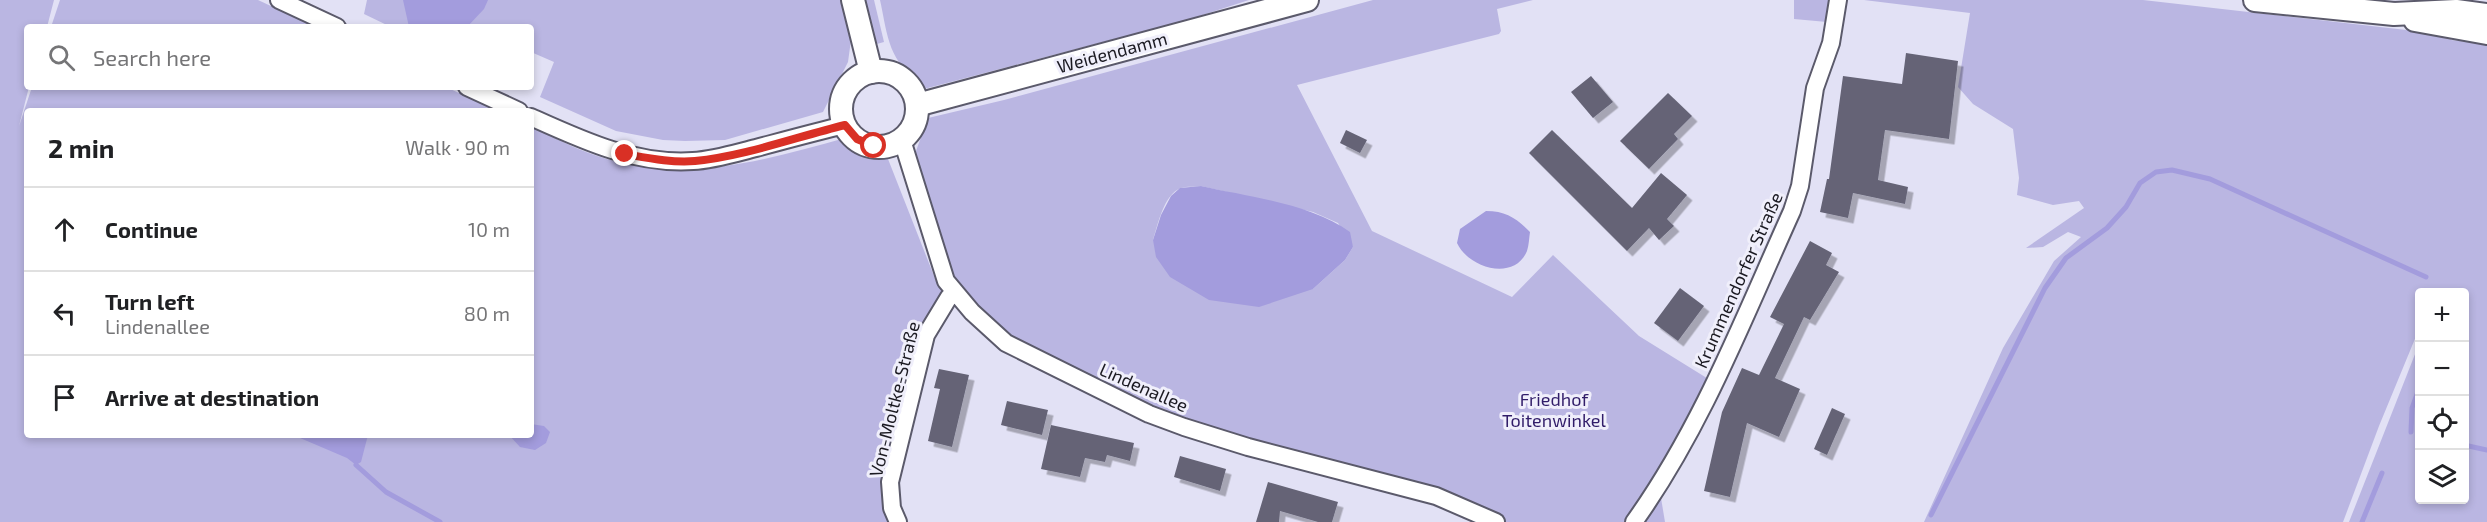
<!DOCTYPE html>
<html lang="en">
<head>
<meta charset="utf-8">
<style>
  body { margin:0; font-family:"Exo 2",sans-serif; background:#f2f2f2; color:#202124 }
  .controls { position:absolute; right:18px; bottom:18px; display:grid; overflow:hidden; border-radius:6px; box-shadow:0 3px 9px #0003 }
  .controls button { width:54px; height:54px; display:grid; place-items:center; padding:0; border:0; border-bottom:2px solid #e0e0e0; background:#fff; color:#202124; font:30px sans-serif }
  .stop { position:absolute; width:18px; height:18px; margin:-14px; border:4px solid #d93025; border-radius:50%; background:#fff }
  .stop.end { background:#d93025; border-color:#fff; box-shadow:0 2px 6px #0008 }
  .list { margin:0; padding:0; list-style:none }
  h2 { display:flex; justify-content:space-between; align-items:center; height:78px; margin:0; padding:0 24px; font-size:26px }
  h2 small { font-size:20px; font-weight:400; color:#757577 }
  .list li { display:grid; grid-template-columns:39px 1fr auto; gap:18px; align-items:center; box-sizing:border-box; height:84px; padding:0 24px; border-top:2px solid #e0e0e0 }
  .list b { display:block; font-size:22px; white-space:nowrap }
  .list p { margin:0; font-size:20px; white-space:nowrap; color:#757577 }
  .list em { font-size:20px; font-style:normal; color:#757577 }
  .icon { flex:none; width:33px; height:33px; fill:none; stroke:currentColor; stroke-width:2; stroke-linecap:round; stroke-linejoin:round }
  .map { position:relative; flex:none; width:2487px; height:522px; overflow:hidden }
  .search { position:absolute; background:#fff; box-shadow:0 3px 9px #0003; left:24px; top:24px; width:510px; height:66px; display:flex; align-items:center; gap:15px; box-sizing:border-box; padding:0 21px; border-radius:6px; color:#757577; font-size:22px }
  .panel { position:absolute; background:#fff; box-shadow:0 3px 9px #0003; left:24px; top:108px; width:510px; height:330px; border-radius:6px }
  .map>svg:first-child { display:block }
  .green { fill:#bab6e2; fill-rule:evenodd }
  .water { fill:#a39cdd }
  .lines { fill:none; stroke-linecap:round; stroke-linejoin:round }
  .stream { stroke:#a39cdd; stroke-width:5 }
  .building { fill:#656476; filter:url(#shadow) }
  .street-casing { stroke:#5b5a6b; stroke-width:20 }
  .secondary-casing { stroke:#5b5a6b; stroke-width:26 }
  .street { stroke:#fff; stroke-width:16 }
  .secondary { stroke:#fff; stroke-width:22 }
  .route { stroke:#d93025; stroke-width:8 }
  .labels { text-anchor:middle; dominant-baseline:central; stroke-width:6; stroke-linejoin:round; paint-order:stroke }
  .street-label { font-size:18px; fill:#1b1a22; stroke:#f0effb }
  .park-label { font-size:18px; fill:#311d69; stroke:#f0effb }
</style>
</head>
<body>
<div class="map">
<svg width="2487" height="522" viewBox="0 0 2487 522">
  <defs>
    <filter id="shadow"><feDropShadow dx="5.5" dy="5.5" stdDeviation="0" flood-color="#0004"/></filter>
  </defs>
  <rect width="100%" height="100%" fill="#e2e1f5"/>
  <g class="green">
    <path d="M0,0H54L47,27H27V87H29L19,126L32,87H446L498,111H27V435H531V126C555,138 581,152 607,159C691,182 763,161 845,138L888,159L936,281L949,297L936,315L890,482L898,522H0Z"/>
    <polygon points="60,0 258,0 316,27 51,27"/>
    <polygon points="367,0 840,0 851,40 848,62 823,112 725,140 685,141 663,140 616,131 540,97 554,62 531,52 531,27 391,27 364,14"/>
    <polygon points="862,0 874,0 884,42 873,45"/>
    <path d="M880,0H1249L1187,20L924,89L919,86L915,75C888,63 886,26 880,0Z"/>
    <path d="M1373,0H1533L1497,9L1501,31L1499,34L1297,85L1372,231L1512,297L1553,255L1639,336L1710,380L1666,467L1627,522H1496L1184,427L1006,343L956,295L906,155L916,151L928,118L1004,100ZM1201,186L1313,212L1338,223L1353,247L1345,260L1313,289L1153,240C1158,224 1164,194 1181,188C1187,186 1195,187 1201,186Z"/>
    <polygon points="1794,0 1830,0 1827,22 1794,19"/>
    <polygon points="1864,0 2143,0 2450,35 2451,40 2487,44 2487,522 2349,522 2419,344 2420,500 2464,500 2464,292 2420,292 2419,329 2379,426 2343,522 1924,522 2003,348 2054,261 2081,237 2068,232 2043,247 2026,248 2084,208 2079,201 2053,205 2017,195 2019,178 2013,129 1973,104 1958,87 1970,13"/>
    <polygon points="1661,498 1665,522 1644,522"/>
  </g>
  <g class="water">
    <polygon points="403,0 488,0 484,9 467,27 409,27"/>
    <path d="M1201,186C1249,197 1310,203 1350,232L1353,247L1345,260L1313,289L1259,307L1209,300L1170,277L1156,257L1153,240L1161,215L1171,196L1180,188Z"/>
    <path d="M1486,211C1506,211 1516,218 1530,232C1529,238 1529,245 1527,251C1515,281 1469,269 1457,243L1460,229Z"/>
    <polygon points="531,424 544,426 550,432 546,443 535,450 520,447 509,435 531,435"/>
    <polygon points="293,435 368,435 361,462 356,465 347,458"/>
  </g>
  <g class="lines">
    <g class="stream">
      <polyline points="2411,432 2412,408 2420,386"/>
      <polyline points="2464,445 2487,450"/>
      <polyline points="356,465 386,492 440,522"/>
      <polyline points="1931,515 2045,288 2066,258 2107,228 2126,207 2140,183 2156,172 2172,170 2210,179 2426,277"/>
      <polyline points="2362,522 2382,473"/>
    </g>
  </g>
  <g class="building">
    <polygon points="1906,53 1958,61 1949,139 1885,130 1878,180 1908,187 1905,204 1853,193 1848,218 1820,212 1827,179 1829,179 1843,76 1902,84"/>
    <polygon points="1591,76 1613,102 1593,118 1571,92"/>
    <polygon points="1668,93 1692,116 1674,134 1678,139 1649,169 1620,141"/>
    <polygon points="1346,130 1367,140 1360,153 1340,143"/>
    <polygon points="1552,130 1632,208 1661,173 1687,195 1667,219 1674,226 1659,240 1649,228 1627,251 1529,153"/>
    <polygon points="1810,241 1832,253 1826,265 1839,272 1810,320 1804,317 1775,378 1800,389 1779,437 1747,423 1730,497 1704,491 1722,412 1742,368 1759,375 1784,324 1770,317"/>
    <polygon points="1680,288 1704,306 1678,341 1654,323"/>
    <polygon points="939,369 969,375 952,447 928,441 940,389 934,388"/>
    <polygon points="1007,401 1048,410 1042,435 1001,425"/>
    <polygon points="1832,408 1845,414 1827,455 1814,449"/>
    <polygon points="1051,425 1134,443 1130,461 1107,455 1105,462 1085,458 1080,477 1041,469"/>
    <polygon points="1180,456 1226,469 1220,491 1174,477"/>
    <polygon points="1268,482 1338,502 1332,522 1318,522 1280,511 1279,522 1256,522"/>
  </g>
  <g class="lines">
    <defs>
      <g id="street">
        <polyline points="279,0 337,27"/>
        <polyline points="467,87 519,111"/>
        <path d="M531,117C582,140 635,165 693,161C714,160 736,153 756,148C786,140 815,132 845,125"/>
        <polyline points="902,140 946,281 972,312 1006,343 1149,414 1184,427 1248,447 1436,496 1496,522"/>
        <polyline points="898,522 892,508 890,482 926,335 949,297 956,295"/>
        <path d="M1634,522C1702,427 1744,317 1792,211L1800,186L1815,88L1831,43L1838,0"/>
      </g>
      <g id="secondary">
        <polyline points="853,0 871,72"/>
        <polyline points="2255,0 2394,14 2456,11 2487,15"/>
        <polyline points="2415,20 2487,33"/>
        <circle cx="879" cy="109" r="38"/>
        <polyline points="917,105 1307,0"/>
      </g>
    </defs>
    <use href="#street" class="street-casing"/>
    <use href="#secondary" class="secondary-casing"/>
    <use href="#street" class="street"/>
    <use href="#secondary" class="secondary"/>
  </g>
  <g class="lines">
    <path class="route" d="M625,154C648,158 672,163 695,161C745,156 796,137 845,125L857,139L874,146"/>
  </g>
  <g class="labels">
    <g class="street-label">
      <text transform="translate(1112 52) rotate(-15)">Weidendamm</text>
      <text transform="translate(1738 280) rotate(-66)">Krummendorfer Straße</text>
      <text transform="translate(1144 387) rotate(24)">Lindenallee</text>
      <text transform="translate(894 399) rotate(-76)">Von-Moltke-Straße</text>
    </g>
    <g class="park-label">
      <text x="1554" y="399">Friedhof<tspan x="1554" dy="21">Toitenwinkel</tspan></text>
    </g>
  </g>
</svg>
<div class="controls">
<button>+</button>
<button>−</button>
<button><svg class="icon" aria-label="locate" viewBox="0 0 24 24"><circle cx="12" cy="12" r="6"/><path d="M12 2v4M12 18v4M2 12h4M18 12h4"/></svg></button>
<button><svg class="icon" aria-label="layers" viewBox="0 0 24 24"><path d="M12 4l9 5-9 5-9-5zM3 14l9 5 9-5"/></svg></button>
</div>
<div class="stop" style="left:874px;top:146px"></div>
<div class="stop end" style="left:625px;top:154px"></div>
<div class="search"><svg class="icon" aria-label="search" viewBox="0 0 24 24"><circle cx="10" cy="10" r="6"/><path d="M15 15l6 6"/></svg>Search here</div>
<section class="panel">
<h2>2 min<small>Walk · 90 m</small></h2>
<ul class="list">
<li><svg class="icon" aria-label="ahead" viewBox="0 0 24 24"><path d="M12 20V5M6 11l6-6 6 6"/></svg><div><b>Continue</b></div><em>10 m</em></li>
<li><svg class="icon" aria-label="left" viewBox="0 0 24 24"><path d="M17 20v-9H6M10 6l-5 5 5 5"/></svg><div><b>Turn left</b><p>Lindenallee</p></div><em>80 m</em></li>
<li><svg class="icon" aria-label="arrive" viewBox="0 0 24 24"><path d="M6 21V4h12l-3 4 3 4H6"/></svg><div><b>Arrive at destination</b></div></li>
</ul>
</section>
</div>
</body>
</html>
